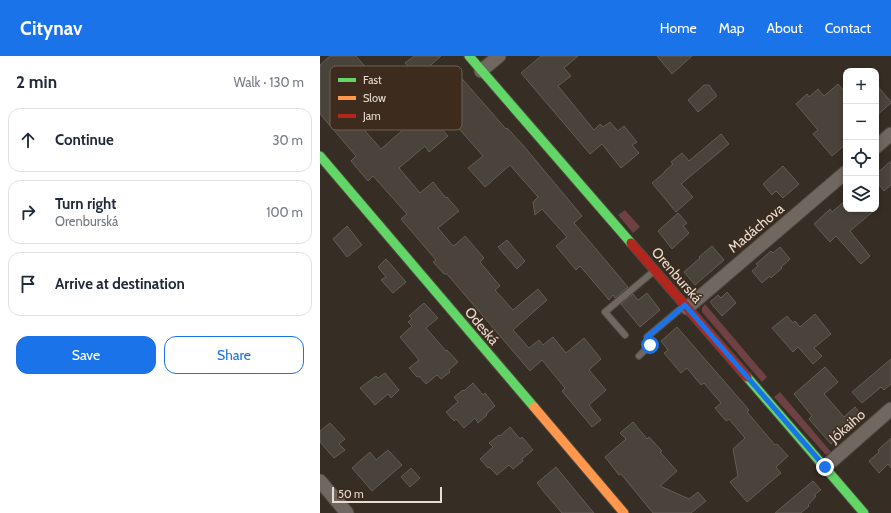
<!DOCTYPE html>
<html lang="en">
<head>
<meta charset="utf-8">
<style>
  body { margin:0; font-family:Cabin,sans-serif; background:#f6f6f7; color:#1f2937 }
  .controls { position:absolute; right:12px; top:12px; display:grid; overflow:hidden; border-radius:8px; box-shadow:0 2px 6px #0003 }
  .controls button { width:36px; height:36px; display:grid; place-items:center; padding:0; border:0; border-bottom:1px solid #e0e1e3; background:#fff; color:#1f2937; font:20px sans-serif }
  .scale { position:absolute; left:12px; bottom:10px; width:110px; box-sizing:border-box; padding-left:4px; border:2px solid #e8ddd3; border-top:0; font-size:11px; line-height:14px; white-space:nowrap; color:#e8ddd3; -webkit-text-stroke:3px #3d2c1d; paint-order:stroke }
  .stop { position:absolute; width:12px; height:12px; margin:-9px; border:3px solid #1a73e8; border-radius:50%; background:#fff }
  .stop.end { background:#1a73e8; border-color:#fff; box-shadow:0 1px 4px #0008 }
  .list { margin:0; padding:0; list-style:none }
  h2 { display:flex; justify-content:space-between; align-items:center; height:52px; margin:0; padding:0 16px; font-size:17px }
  h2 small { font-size:13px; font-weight:400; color:#747a83 }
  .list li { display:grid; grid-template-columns:26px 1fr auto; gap:12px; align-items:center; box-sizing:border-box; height:64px; margin:0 8px 8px; padding:0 8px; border:1px solid #e0e1e3; border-radius:12px }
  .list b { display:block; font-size:15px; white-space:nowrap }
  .list p { margin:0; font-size:13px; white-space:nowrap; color:#747a83 }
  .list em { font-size:13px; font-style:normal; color:#747a83 }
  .actions { display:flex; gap:8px; padding:12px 16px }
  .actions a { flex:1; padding:9px 0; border:1px solid #1a73e8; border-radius:12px; text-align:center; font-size:14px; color:#1a73e8 }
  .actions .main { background:#1a73e8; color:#fff }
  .icon { flex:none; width:22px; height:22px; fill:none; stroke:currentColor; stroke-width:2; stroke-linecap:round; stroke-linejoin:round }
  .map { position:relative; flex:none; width:571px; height:457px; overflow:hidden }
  header { display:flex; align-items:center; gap:24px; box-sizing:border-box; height:56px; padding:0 20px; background:#1a73e8; color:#fff }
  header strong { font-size:19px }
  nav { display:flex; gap:22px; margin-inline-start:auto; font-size:14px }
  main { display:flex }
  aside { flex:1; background:#fff }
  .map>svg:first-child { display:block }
  .green { fill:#6e4144 }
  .building { fill:#49433b; stroke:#635d54; fill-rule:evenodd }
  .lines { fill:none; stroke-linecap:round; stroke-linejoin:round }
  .lane-casing { stroke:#514a42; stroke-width:8 }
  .street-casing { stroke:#514a42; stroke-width:15 }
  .fast-casing { stroke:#514a42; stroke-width:11 }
  .slow-casing { stroke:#514a42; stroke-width:11 }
  .jam-casing { stroke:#514a42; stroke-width:11 }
  .lane { stroke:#6f6760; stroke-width:6 }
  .street { stroke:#6f6760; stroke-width:13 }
  .fast { stroke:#63d668; stroke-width:9 }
  .slow { stroke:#ff974d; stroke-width:9 }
  .jam { stroke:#b3261e; stroke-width:9 }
  .route { stroke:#1a73e8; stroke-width:5 }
  .labels { text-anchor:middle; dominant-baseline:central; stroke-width:3; stroke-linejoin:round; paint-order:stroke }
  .street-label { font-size:14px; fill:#e8ddd3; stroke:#3d2c1d }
  .key { fill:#3d2c1d; stroke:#706154; stroke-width:1 }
  .key-label { font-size:11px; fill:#e8ddd3 }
</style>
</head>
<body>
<header>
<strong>Citynav</strong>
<nav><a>Home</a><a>Map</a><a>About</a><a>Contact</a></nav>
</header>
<main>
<aside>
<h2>2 min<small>Walk · 130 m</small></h2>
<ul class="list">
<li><svg class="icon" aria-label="ahead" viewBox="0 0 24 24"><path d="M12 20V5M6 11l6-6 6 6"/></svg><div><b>Continue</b></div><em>30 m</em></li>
<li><svg class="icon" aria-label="right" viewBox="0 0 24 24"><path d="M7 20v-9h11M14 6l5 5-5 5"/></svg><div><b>Turn right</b><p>Orenburská</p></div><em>100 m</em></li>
<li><svg class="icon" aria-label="arrive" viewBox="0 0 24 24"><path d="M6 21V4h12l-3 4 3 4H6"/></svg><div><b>Arrive at destination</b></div></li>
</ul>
<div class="actions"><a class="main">Save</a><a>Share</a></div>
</aside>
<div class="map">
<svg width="571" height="457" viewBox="0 0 571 457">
  <rect width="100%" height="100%" fill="#362d24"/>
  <g class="green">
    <polygon points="305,154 320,171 313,177 298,159"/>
    <polygon points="385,248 447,321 442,326 382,256 382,252"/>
    <polygon points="460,336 511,396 506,399 454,341"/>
  </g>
  <g class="building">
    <path d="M10,0H36L67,36L81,24L89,34L86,36L107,61L116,72L119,70L128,80L109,96L105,90L79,112L100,137L113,126L126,142L127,141L139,155L118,172L133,190L134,189H135L145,180L164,202L160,206L180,230L175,234L193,254L218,233L227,244L193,274L209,292L219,284L223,289L233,281L246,297L264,282L281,303L269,314L286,334L269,349L281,364L272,371L242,335L245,332L222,304L210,315L127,218H124L113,206L116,204L81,163L87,158L53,120L48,125L31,105L36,100L0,58V9ZM76,45L93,65L61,93L40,69L57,54L60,57Z"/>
    <polygon points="94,0 121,0 97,21 85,7"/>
    <polygon points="221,0 258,0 244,12 251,20 238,30 274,74 280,68 283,71 290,66 298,75 304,70 317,86 312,89 319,97 301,112 282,88 270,98 201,17"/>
    <polygon points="337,0 372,0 352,18"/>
    <polygon points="137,17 186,73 187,72 202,88 262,160 254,167 308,231 295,242 293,239 289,244 260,210 256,214 236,190 247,181 222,153 215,159 213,146 218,141 190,109 165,131 148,112 163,100 134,67 142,60 118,33"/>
    <polygon points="518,28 526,37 526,88 512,100 493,78 498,74 476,48 487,38 489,41 498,33 504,40"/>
    <polygon points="556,28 571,46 571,47 556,60"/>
    <polygon points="384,29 389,29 397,40 378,56 368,44"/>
    <polygon points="401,78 409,88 361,128 373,141 356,156 332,127 344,117 344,116 353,108 351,106 362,97 369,105"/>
    <polygon points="571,105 571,129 564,135 556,125 556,118"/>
    <polygon points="463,110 479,128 463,142 456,135 452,139 443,128"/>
    <polygon points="526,144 526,153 556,153 530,175 550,200 541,208 516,180 510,186 494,168 510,153 512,156"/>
    <polygon points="358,157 367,167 363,170 369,177 352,193 338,175"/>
    <polygon points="27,170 42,189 27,201 13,183"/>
    <polygon points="187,184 205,205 197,213 178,191"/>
    <polygon points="392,190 404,204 375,229 364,216 380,202 379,201"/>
    <polygon points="460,191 470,203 461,211 462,212 451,222 450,220 442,227 432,215 438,210 436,208 451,195 453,197"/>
    <polygon points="66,203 86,226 73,237 61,224 66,221 58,211"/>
    <polygon points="407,236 416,247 402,260 390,246 398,239 401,242"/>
    <polygon points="327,237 340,254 320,271 301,248 313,238 318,244"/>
    <polygon points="104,247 118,262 106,272 126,295 127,294 138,306 129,314 130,316 121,323 117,319 106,328 99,320 97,321 89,312 99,304 80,281 92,270 88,266 92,263 89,260"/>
    <polygon points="495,258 511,278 494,292 502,300 493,308 478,291 473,296 452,272 467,260 473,267 475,265 480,271"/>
    <polygon points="357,271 429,354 427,356 455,389 457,388 468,400 456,411 461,417 427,446 410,426 418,420 413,393 425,382 409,363 406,365 395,352 401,347 384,327 381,329 367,312 361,317 344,297 348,294 341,285"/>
    <polygon points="571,303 571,328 564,334 561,331 542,347 532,336"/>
    <polygon points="505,311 518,326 504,338 524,361 535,351 543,361 511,388 489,363 492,360 474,338"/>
    <polygon points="65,317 79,334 71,342 68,338 55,349 40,332 56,320 58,322"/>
    <polygon points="153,327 163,339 165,337 175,350 166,358 167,359 158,367 155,362 144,372 136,363 134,365 126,356 138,346 134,341 143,334 144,335"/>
    <polygon points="313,366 327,383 329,381 342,395 340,396 357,415 340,430 369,443 378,436 386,445 371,457 333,457 301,418 299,419 285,401 306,383 300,377"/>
    <polygon points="10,367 25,383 19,388 25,394 14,402 0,386 0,375"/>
    <polygon points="190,371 200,383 202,381 213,394 202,403 203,405 193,413 189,409 177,419 169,411 168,412 160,403 173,391 169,387 179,379 180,380"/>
    <polygon points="571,382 571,412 568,408 559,417 549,405 559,396 558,394"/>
    <polygon points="68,394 82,409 52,435 32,412 50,396 56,404"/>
    <polygon points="236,411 263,444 274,457 242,457 224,436 217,427"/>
    <polygon points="91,412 100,422 90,431 81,421"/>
    <polygon points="493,425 501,434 494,439 496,440 488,449 489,450 481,457 455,457"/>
  </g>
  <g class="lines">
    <defs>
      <g id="lane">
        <polyline points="305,279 285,256 334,215"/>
        <polyline points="319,300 330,289 327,281 364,250"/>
      </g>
      <g id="street">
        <polyline points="161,15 179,0"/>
        <polyline points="556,91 571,78"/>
        <polyline points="367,252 526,116"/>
        <polyline points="505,411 571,353"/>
        <polyline points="0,425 27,457"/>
      </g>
      <g id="fast">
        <polyline points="149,0 311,187"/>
        <polyline points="0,100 214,351"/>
        <polyline points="427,321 544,457"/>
      </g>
      <polyline id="slow" points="214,351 304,457"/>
      <polyline id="jam" points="311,187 427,321"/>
    </defs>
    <use href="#lane" class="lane-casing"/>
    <use href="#street" class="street-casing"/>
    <use href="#fast" class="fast-casing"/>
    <use href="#slow" class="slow-casing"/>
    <use href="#jam" class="jam-casing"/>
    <use href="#lane" class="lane"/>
    <use href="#street" class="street"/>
    <use href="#fast" class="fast"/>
    <use href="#slow" class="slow"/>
    <use href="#jam" class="jam"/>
  </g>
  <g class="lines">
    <polyline class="route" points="330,289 327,281 365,249 505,411"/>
  </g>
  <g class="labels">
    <g class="street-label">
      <text transform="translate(436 172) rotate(-40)">Madáchova</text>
      <text transform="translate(357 219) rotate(49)">Orenburská</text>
      <text transform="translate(162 270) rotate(50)">Odeská</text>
      <text transform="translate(527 370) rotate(-41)">Jókaiho</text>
    </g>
  </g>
  <rect x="10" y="10" width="132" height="64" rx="6" class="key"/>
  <rect x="18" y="22" width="18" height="4" fill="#63d668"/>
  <rect x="18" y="40" width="18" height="4" fill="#ff974d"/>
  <rect x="18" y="58" width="18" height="4" fill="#b3261e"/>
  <g class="key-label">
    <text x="43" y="28">Fast</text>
    <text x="43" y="46">Slow</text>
    <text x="43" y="64">Jam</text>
  </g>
</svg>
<div class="controls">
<button>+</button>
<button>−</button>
<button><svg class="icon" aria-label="locate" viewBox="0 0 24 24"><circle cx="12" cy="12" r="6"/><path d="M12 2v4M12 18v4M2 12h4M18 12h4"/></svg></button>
<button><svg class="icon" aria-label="layers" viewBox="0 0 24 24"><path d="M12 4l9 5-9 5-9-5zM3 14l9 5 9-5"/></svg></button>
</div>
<div class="scale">50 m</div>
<div class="stop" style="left:330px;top:289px"></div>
<div class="stop end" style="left:505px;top:411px"></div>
</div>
</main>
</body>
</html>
